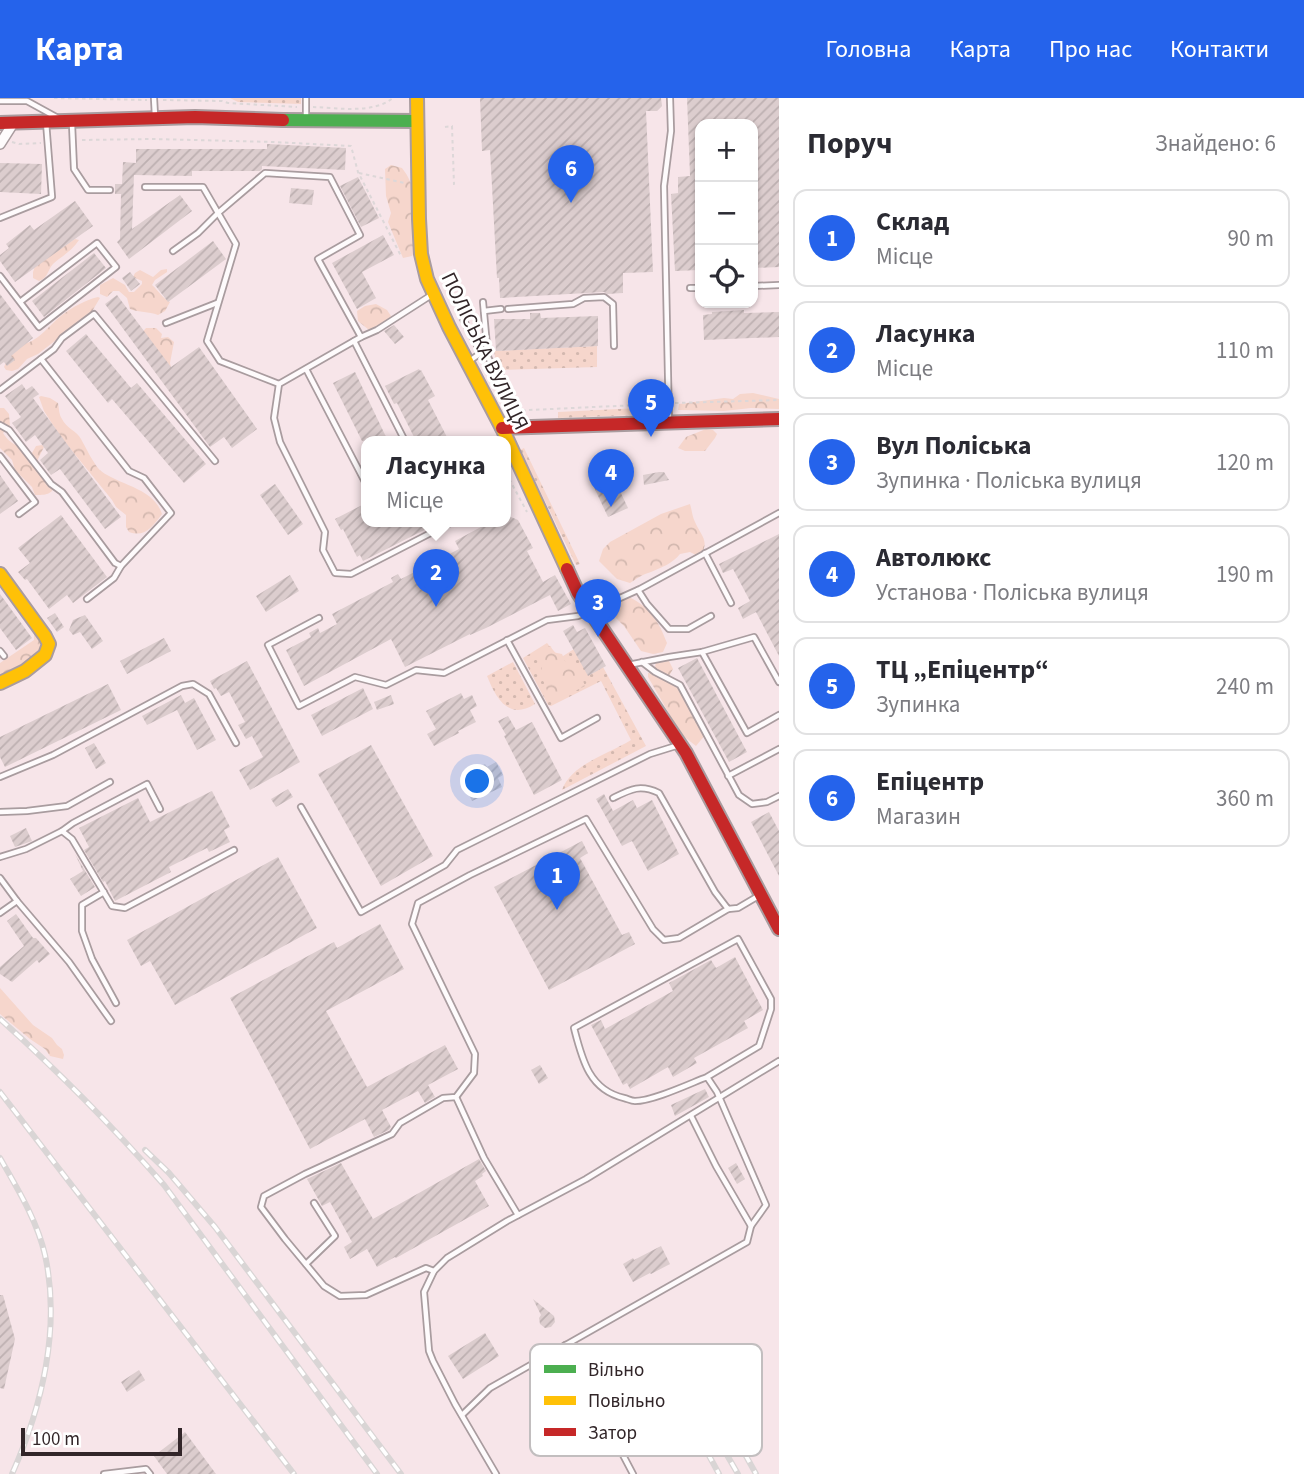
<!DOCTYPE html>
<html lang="uk">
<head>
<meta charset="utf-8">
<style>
  body { margin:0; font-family:"Source Sans 3",sans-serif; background:#f2f2f3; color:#2b2b33 }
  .controls { position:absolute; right:21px; top:21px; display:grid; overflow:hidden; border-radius:14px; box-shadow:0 2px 5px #0004 }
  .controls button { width:63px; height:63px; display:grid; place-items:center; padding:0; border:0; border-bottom:2px solid #e1e1e2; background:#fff; color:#2b2b33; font:35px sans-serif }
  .scale { position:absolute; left:21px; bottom:18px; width:161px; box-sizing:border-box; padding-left:7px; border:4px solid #322629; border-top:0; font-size:19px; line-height:24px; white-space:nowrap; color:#322629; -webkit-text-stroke:5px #fff; paint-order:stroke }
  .you { position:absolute; left:478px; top:684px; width:24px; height:24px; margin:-18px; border:5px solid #fff; border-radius:50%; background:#1a73e8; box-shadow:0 0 0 10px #1a73e833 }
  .badge { display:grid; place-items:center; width:46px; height:46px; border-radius:50%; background:#2563eb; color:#fff; font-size:23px; font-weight:700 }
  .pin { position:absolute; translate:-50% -58px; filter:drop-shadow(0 2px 4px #0008) }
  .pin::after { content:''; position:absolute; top:37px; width:24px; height:21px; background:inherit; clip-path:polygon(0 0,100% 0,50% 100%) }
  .popup { position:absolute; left:361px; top:338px; width:150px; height:91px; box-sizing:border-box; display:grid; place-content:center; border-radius:14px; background:#fff; filter:drop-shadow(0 2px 5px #0005); font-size:23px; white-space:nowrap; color:#7c7c81 }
  .popup b { font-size:26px; color:#2b2b33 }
  .popup::after { content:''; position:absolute; left:50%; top:100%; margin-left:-14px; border:14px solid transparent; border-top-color:#fff }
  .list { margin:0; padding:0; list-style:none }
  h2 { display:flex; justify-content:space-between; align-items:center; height:91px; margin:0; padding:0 28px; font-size:30px }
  h2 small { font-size:23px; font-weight:400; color:#7c7c81 }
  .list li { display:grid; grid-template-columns:46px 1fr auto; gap:21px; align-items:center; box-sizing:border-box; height:98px; margin:0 14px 14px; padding:0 14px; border:2px solid #e1e1e2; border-radius:14px }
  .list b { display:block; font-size:26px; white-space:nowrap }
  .list p { margin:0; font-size:23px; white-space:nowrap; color:#7c7c81 }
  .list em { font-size:23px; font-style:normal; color:#7c7c81 }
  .icon { flex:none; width:38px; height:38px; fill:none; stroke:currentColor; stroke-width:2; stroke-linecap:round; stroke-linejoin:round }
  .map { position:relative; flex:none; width:779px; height:1376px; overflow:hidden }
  header { display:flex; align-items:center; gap:42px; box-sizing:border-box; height:98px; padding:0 35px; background:#2563eb; color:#fff }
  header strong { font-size:33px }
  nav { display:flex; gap:38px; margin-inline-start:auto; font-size:24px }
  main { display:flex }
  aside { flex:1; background:#fff }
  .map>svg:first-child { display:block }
  .grass { fill:url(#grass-dots) }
  .forest { fill:url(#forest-crowns) }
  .building { fill:url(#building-hatch) }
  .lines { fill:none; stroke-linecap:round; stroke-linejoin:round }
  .lane-casing { stroke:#a99c9f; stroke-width:8 }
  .street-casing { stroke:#a99c9f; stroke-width:12 }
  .fast-casing { stroke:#a99c9f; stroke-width:16 }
  .slow-casing { stroke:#a99c9f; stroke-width:16 }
  .jam-casing { stroke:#a99c9f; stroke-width:16 }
  .path { stroke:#ddd7d8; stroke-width:2; stroke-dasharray:3.5 3.5; stroke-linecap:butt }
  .lane { stroke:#fefbfc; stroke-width:4.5 }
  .street { stroke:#fefbfc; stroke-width:9 }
  .fast { stroke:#4caf50; stroke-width:12 }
  .slow { stroke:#ffc107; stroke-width:12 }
  .jam { stroke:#c62828; stroke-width:12 }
  .rail-casing { stroke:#d9d5d5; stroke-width:6 }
  .rail { stroke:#fff; stroke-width:3.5; stroke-dasharray:10; stroke-linecap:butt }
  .labels { text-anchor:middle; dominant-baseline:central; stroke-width:6; stroke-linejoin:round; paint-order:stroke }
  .street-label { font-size:21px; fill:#322629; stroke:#fff }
  .key { fill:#fff; stroke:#c2bebf; stroke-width:2 }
  .key-label { font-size:19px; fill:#322629 }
</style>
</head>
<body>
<header>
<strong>Карта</strong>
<nav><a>Головна</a><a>Карта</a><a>Про нас</a><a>Контакти</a></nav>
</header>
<main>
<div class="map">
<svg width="779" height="1376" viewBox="0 0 779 1376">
  <defs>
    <pattern id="grass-dots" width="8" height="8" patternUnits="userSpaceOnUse" patternTransform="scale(1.75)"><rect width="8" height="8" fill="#f6d6cc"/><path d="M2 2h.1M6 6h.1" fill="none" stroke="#d3b8af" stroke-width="1.8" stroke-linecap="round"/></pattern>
    <pattern id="forest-crowns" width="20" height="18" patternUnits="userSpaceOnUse" patternTransform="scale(1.75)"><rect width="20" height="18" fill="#f6d6cc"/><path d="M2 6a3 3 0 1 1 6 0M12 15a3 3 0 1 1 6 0" fill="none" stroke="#d3b8af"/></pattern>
    <pattern id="building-hatch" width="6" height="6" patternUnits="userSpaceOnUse" patternTransform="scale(1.75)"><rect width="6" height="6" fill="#dccdce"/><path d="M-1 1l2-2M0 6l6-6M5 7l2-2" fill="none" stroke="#bdb0b1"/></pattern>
  </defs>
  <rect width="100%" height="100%" fill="#f7e5e9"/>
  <g class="grass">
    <polygon points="230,0 301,0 301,6 238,4"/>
    <polygon points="597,248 597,269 501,272 496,264 494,253"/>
    <polygon points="660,309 661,316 558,320 558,314"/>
    <polygon points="524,350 580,466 576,467 520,352"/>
    <path d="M547,545L560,560L574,551L603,569L646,648L562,692C571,666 609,656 631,642L601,583L551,608L548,607L523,560Z"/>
    <path d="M513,564L535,606C508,623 496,600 487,578Z"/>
  </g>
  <g class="forest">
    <path d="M391,67L402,70C409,79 414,89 413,102C412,107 411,108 412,113C416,128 420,144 412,158L403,160L388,124L391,115L386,98L385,71Z"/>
    <path d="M75,141L79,142C72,153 62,158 53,166C47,173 48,180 39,183L33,180V174L35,168Z"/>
    <path d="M167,171V174L155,182L152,187C159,193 162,200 170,204L165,213L158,217C148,213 140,215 130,211L127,200L119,193H113L107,199L100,196V187L113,180L125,187L129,194H134L142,186V183L133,179L135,175L140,172L153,179L161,172Z"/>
    <path d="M98,199L100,200L91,215L38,256L27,261L18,271L12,273L6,272L4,269L9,258L20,246C37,246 49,227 62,217C73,209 85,202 98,199Z"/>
    <path d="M376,206L387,212L391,218C385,228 380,230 369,232L358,223L357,213L365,208Z"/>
    <polygon points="146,230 156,230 162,236 161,240 168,239 174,244 170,265 173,278 141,236"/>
    <polygon points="753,295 779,301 779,311 751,310 724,313 678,312 679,306 724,300 733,301 740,296"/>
    <path d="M41,298L50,300L58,305C59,310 59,317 62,321C66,330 77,333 81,341C85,348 94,367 101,373C119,387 154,390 162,416C153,428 145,440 129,434L126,429V417L116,409L112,402L60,338L44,313L39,299Z"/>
    <path d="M0,310H4L9,316L10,328L3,335C12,349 18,345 29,356L32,355L36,348L42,347L44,349L38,361L37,370L55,386C53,397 45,397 35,397L32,389L15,372L12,362L0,350Z"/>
    <polygon points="706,331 713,332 717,336 715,340 705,353 685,353 678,350 686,339"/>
    <path d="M690,406C692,412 692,418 695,424C700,436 710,443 701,456L696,457L690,454L680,456C672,466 662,469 651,474C643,476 636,481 630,485L617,481L599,463L603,451L610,444L661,416Z"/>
    <path d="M629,499C650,509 659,524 667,545L663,554L653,556L641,553L624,528L615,519V510L621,503Z"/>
    <polygon points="34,531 50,536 35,561 0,579 0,565 34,542"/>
    <path d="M551,548L552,554L562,556L565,563L580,575L585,588L557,602L548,597C545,580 538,583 543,563L537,556L544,550Z"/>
    <polygon points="659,561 669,563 673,571 669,578 686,590 689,609 705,633 705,637 696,648 673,630 670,617 648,579 648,575 661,575 655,570 656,563"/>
    <polygon points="0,890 33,927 52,940 57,947 62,951 64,957 63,961 50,958 45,951 30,941 0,916"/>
  </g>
  <g class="building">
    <polygon points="480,0 661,0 662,8 657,13 646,13 653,174 623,175 623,195 607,196 604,194 500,200 499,180 497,180 490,52 482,53"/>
    <polygon points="687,0 779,0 779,169 753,170 753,26 700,26 700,172 675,173 671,96 678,95 678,79 690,78"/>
    <polygon points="267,46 346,50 345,72 262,68 262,71 260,73 192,73 192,78 134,77 132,131 180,97 192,113 129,161 117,144 120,141 121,96 115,96 115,86 122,86 123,64 136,65 136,51 267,51"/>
    <polygon points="0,65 42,66 41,96 0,94"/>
    <polygon points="358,79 379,120 361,129 340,88"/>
    <polygon points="291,90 314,92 312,107 289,105"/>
    <polygon points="75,103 93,128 15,184 0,163 0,157 9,150 6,146 30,127 34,132"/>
    <polygon points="383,137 394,157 362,174 376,200 357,211 332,165"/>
    <polygon points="213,143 226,161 168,204 155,187"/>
    <polygon points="94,155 106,170 44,219 32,203"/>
    <polygon points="130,174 140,186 131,193 122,180"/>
    <polygon points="0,196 33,240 11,258 15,262 7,268 4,264 0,267"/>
    <polygon points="117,197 171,269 199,249 257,331 232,350 224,339 210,349 105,206"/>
    <polygon points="744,212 744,215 779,214 779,239 704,242 703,217 712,216 712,214"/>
    <polygon points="530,215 540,215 541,220 598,218 598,248 496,253 494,221 530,221"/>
    <polygon points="394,227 404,239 395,246 384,233"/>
    <polygon points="86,236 131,290 137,285 206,366 184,385 112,301 108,305 66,253"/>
    <polygon points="419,271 420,273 421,272 435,298 428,302 449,343 416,343 397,305 394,306 385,288"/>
    <polygon points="355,274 388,343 362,343 333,285"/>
    <polygon points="22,286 26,292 32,288 39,296 33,300 121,419 105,431 60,371 51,377 40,362 48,355 35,337 26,344 12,325 21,319 5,298"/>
    <polygon points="608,368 628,410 608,419 591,383 594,382 591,376"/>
    <polygon points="659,374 664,374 669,382 644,387 643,377"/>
    <polygon points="0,377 18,403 0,416"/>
    <polygon points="275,386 303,426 288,437 260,397"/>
    <polygon points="366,405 366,423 442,423 363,463 360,457 357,459 343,431 341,432 335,421"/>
    <polygon points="61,417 107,479 73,505 67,497 49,511 27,481 25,482 18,474 30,465 18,450"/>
    <polygon points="506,417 518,422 533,450 527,453 543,484 555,477 571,506 558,513 550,497 486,530 470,537 470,536 405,569 391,541 304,588 286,552 311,539 309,535 318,530 320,535 337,526 332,516 393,484 391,480 398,476 401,481 459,451 455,443 492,423 506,423"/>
    <polygon points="779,436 779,558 756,514 743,521 738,510 750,503 733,471 723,475 719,466"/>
    <polygon points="290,477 299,493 266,514 256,498"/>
    <polygon points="0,496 32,540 16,552 0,530"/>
    <polygon points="55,515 64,529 57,534 47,520"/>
    <polygon points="85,517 103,543 92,551 80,534 73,537 69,532 73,522"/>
    <polygon points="573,527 577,534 585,530 606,568 588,578 563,533"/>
    <polygon points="164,540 171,553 127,576 120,563"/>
    <polygon points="697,560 747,654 729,664 678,570"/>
    <polygon points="247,563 300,664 250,692 239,672 263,659 252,638 246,641 238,627 245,624 229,594 221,598 216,590 214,591 210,583"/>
    <polygon points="108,586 121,612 5,669 0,659 0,639"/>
    <polygon points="363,590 373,611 322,638 311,617"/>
    <polygon points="461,595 464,601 472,597 477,608 470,612 476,624 458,633 459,635 434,648 427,636 436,631 426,613"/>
    <polygon points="181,597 185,605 194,600 216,642 197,652 177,612 147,627 142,618"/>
    <polygon points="391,597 394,606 377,612 374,604"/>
    <polygon points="508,618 516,632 532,624 562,682 534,697 504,638 506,637 498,623"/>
    <polygon points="94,645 106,665 96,671 85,650"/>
    <polygon points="371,647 433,758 381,788 318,676"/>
    <polygon points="496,664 503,677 498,680 502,689 472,703 463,685 468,682 464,676 485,666 487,669"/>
    <polygon points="288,691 293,699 276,709 271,701"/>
    <polygon points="212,693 230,729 224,732 230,744 209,754 207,750 169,769 171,774 115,803 105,783 103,784 84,752 89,749 79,730 138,700 150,724"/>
    <polygon points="604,696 613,713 633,702 637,710 652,702 679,756 648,773 632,743 622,748 596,701"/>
    <polygon points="769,714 779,733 779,778 751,724"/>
    <polygon points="26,730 32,743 15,749 10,738"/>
    <polygon points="582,743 588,755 580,760 622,837 629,834 635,846 549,892 494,789"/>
    <polygon points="75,756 95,789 81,798 70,781 83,773"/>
    <polygon points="278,759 317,830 175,907 150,863 141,868 127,842"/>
    <polygon points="16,816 33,840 36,840 50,856 39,865 37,862 12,884 0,876 0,869 24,848 7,823"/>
    <polygon points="380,826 404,871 326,913 367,989 445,947 458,971 428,987 435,999 433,1000 425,1005 418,993 382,1012 391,1029 389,1032 374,1039 365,1021 310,1051 230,900 334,844 337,850"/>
    <polygon points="735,859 763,912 744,923 748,930 694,960 697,965 673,979 668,969 630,991 627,985 623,987 591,927 601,922 605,931 673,893 669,885 711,862 716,870"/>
    <polygon points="540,967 548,980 539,986 531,972"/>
    <polygon points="705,991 709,999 675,1018 671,1007"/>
    <polygon points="479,1061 486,1073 482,1076 483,1078 475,1083 489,1108 396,1160 395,1159 377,1169 367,1151 350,1161 344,1149 352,1144 330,1104 322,1108 307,1081 341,1065 373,1121"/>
    <polygon points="736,1065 745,1081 737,1086 728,1070"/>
    <polygon points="661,1148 670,1166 651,1176 650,1175 633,1184 623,1166 633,1160 634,1162"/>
    <polygon points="0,1197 3,1197 15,1241 4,1291 0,1290"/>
    <polygon points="533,1201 554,1218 555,1224 551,1229 545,1230 540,1226 539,1220 541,1217"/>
    <polygon points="485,1235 499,1258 463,1281 448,1258"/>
    <polygon points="139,1272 145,1282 127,1294 121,1284"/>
    <polygon points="185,1334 216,1376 167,1376 154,1358"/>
  </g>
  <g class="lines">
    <defs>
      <g id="lane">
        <polyline points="154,0 155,18"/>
        <polyline points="0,3 27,3 58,20"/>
        <polyline points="306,20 306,0"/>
        <polyline points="72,26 74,71 88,92 110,92"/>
        <polyline points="145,89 203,89 236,146 207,243 220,263 279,286"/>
        <polyline points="0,120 52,99 46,24"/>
        <polyline points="173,153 198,135 218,115 265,75 330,79 360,137 318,161 361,239"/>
        <polyline points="0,178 39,229 116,169 97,145 20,204"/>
        <polyline points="753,188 779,187"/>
        <polyline points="690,190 700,190"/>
        <polyline points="433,196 377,232 361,239 279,286 274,320 280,344 325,434 323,452 335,475 351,476 454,423"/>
        <polyline points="508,211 573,206 584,200 604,199 613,206 614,248"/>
        <polyline points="484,213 501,211"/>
        <polyline points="463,221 481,255"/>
        <polyline points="166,225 217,205"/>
        <polyline points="354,243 405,343"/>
        <path d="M485,252C490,265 495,274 505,283"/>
        <polyline points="41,261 129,373 144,380 171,415 121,468 114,480 87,501"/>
        <polyline points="468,264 485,252 487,248 483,204"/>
        <polyline points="306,271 365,384"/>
        <polyline points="0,292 54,251 62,240 94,216 215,363"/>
        <polyline points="669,324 664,88 671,33 670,0"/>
        <polyline points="0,327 9,332 51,386 62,394 115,465 121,468"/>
        <polyline points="0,358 35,404 19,416"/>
        <polyline points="705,455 731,505"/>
        <polyline points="638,492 647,506 669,531 688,531 711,518"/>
        <polyline points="319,520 268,547 299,608 355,579 386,587 416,572 444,575 547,522 578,518 591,513 640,491 779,415"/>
        <polyline points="507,542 561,640 597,620"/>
        <polyline points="0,553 4,558"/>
        <polyline points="702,554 747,635 779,617"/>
        <polyline points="642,564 655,574 680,587 739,697 752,706 767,704 779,698"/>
        <polyline points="628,567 669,559 702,554 754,539 779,584"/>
        <polyline points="728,678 779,651"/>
        <polyline points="0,679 53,657 182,588 193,586 209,596 236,645"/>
        <path d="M613,700C631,691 640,686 659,695L715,794L728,811L738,810L760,797"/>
        <polyline points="301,709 361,814 445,767 457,752 650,656 679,647"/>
        <polyline points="0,714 27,713 67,708 110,684"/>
        <polyline points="62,733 73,725 147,686 160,711"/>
        <polyline points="0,759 26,751 62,733 72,741 112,808 125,810 234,752"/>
        <polyline points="0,780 17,803 69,864 111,923"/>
        <polyline points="104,794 82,807 82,833 92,861 116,905"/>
        <polyline points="0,815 17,803"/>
        <polyline points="456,999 484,1060 518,1117"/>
        <polyline points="691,1018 716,1068 751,1128"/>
        <polyline points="306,1166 335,1138 314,1105"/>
        <polyline points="434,1173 426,1170 366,1197 340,1198 324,1188 285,1141 261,1109 264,1098 305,1076 392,1036 400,1025 443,1000 456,999 474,975 475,956 412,826 418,805 470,777 586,721 653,831 664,842 679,840 728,811"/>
        <polyline points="565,1247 633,1376"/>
        <path d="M462,1317L490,1290L747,1144L751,1128L766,1107L717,994L707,979L759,948L771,911V901L738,841L574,930C582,961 589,992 624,1000C628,1001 631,1003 635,1003C653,1003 689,986 707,979"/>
        <polyline points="104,1376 146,1371 150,1376"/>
        <polyline points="496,1376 455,1306 433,1263 429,1253 424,1194 434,1173 447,1160 507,1123 586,1081 779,963"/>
      </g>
      <polyline id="street" points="0,46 14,24"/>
      <polyline id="fast" points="283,22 417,23"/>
      <g id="slow">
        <polyline points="417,0 419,121 421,156 427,181 449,229 502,330 567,471"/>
        <polyline points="0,476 45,538 49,546 45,557 25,573 0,585"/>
      </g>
      <g id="jam">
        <polyline points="0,25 195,19 283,22"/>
        <polyline points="502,330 779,321"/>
        <polyline points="567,471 578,495 686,655 779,831"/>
      </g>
    </defs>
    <use href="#lane" class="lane-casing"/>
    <use href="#street" class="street-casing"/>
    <use href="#fast" class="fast-casing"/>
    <use href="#slow" class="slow-casing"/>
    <use href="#jam" class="jam-casing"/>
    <g class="path">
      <polyline points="54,0 147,2"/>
      <polyline points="163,2 222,3 228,5 297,9"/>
      <path d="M313,9C338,10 373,16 393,0"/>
      <polyline points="445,29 452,28 454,86 453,86"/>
      <polyline points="82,42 153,41 274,44 351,48 358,74 401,158"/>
      <polyline points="12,44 19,46 41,45"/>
      <polyline points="359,75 405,85"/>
      <polyline points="675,305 779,302"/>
      <polyline points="508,313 659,306"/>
      <polyline points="506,375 527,414"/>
    </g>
    <use href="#lane" class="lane"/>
    <use href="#street" class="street"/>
    <use href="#fast" class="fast"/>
    <use href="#slow" class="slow"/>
    <use href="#jam" class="jam"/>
    <defs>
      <g id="rail">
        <path d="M0,921C58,973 113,1029 164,1087L377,1376"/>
        <polyline points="0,994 294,1376"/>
        <polyline points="145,1052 169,1075 215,1129 401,1376"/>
        <path d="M0,1060C17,1090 37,1122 45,1157C61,1230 42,1309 12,1376"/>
        <polyline points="696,1268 756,1376"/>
        <polyline points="681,1278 738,1376"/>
        <polyline points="669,1284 719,1376"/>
      </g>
    </defs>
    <use href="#rail" class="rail-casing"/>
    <use href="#rail" class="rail"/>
  </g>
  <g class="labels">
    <g class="street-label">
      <text transform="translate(485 253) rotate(64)">ПОЛІСЬКА ВУЛИЦЯ</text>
    </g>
  </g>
  <rect x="530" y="1246" width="232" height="112" rx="10" class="key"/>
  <rect x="544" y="1267" width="32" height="8" fill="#4caf50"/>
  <rect x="544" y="1298" width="32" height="9" fill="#ffc107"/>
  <rect x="544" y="1330" width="32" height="8" fill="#c62828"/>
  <g class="key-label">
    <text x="588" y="1278">Вільно</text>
    <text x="588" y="1309">Повільно</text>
    <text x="588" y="1341">Затор</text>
  </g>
</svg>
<div class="controls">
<button>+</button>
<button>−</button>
<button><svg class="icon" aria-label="locate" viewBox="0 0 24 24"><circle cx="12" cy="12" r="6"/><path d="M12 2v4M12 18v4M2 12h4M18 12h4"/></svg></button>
</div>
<div class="scale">100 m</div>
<div class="you"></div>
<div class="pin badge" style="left:557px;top:812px">1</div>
<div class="pin badge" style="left:436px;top:509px">2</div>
<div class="popup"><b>Ласунка</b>Місце</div>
<div class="pin badge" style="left:598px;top:539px">3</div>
<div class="pin badge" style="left:611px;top:409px">4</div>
<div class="pin badge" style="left:651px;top:339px">5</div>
<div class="pin badge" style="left:571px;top:105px">6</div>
</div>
<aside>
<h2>Поруч<small>Знайдено: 6</small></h2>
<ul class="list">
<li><span class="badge">1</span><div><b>Склад</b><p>Місце</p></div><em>90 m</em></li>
<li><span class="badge">2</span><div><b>Ласунка</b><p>Місце</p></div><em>110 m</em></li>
<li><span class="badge">3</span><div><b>Вул Поліська</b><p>Зупинка · Поліська вулиця</p></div><em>120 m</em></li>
<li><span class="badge">4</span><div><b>Автолюкс</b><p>Установа · Поліська вулиця</p></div><em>190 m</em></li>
<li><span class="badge">5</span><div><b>ТЦ „Епіцентр“</b><p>Зупинка</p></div><em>240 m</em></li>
<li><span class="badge">6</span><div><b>Епіцентр</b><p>Магазин</p></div><em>360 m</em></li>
</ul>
</aside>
</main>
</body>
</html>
